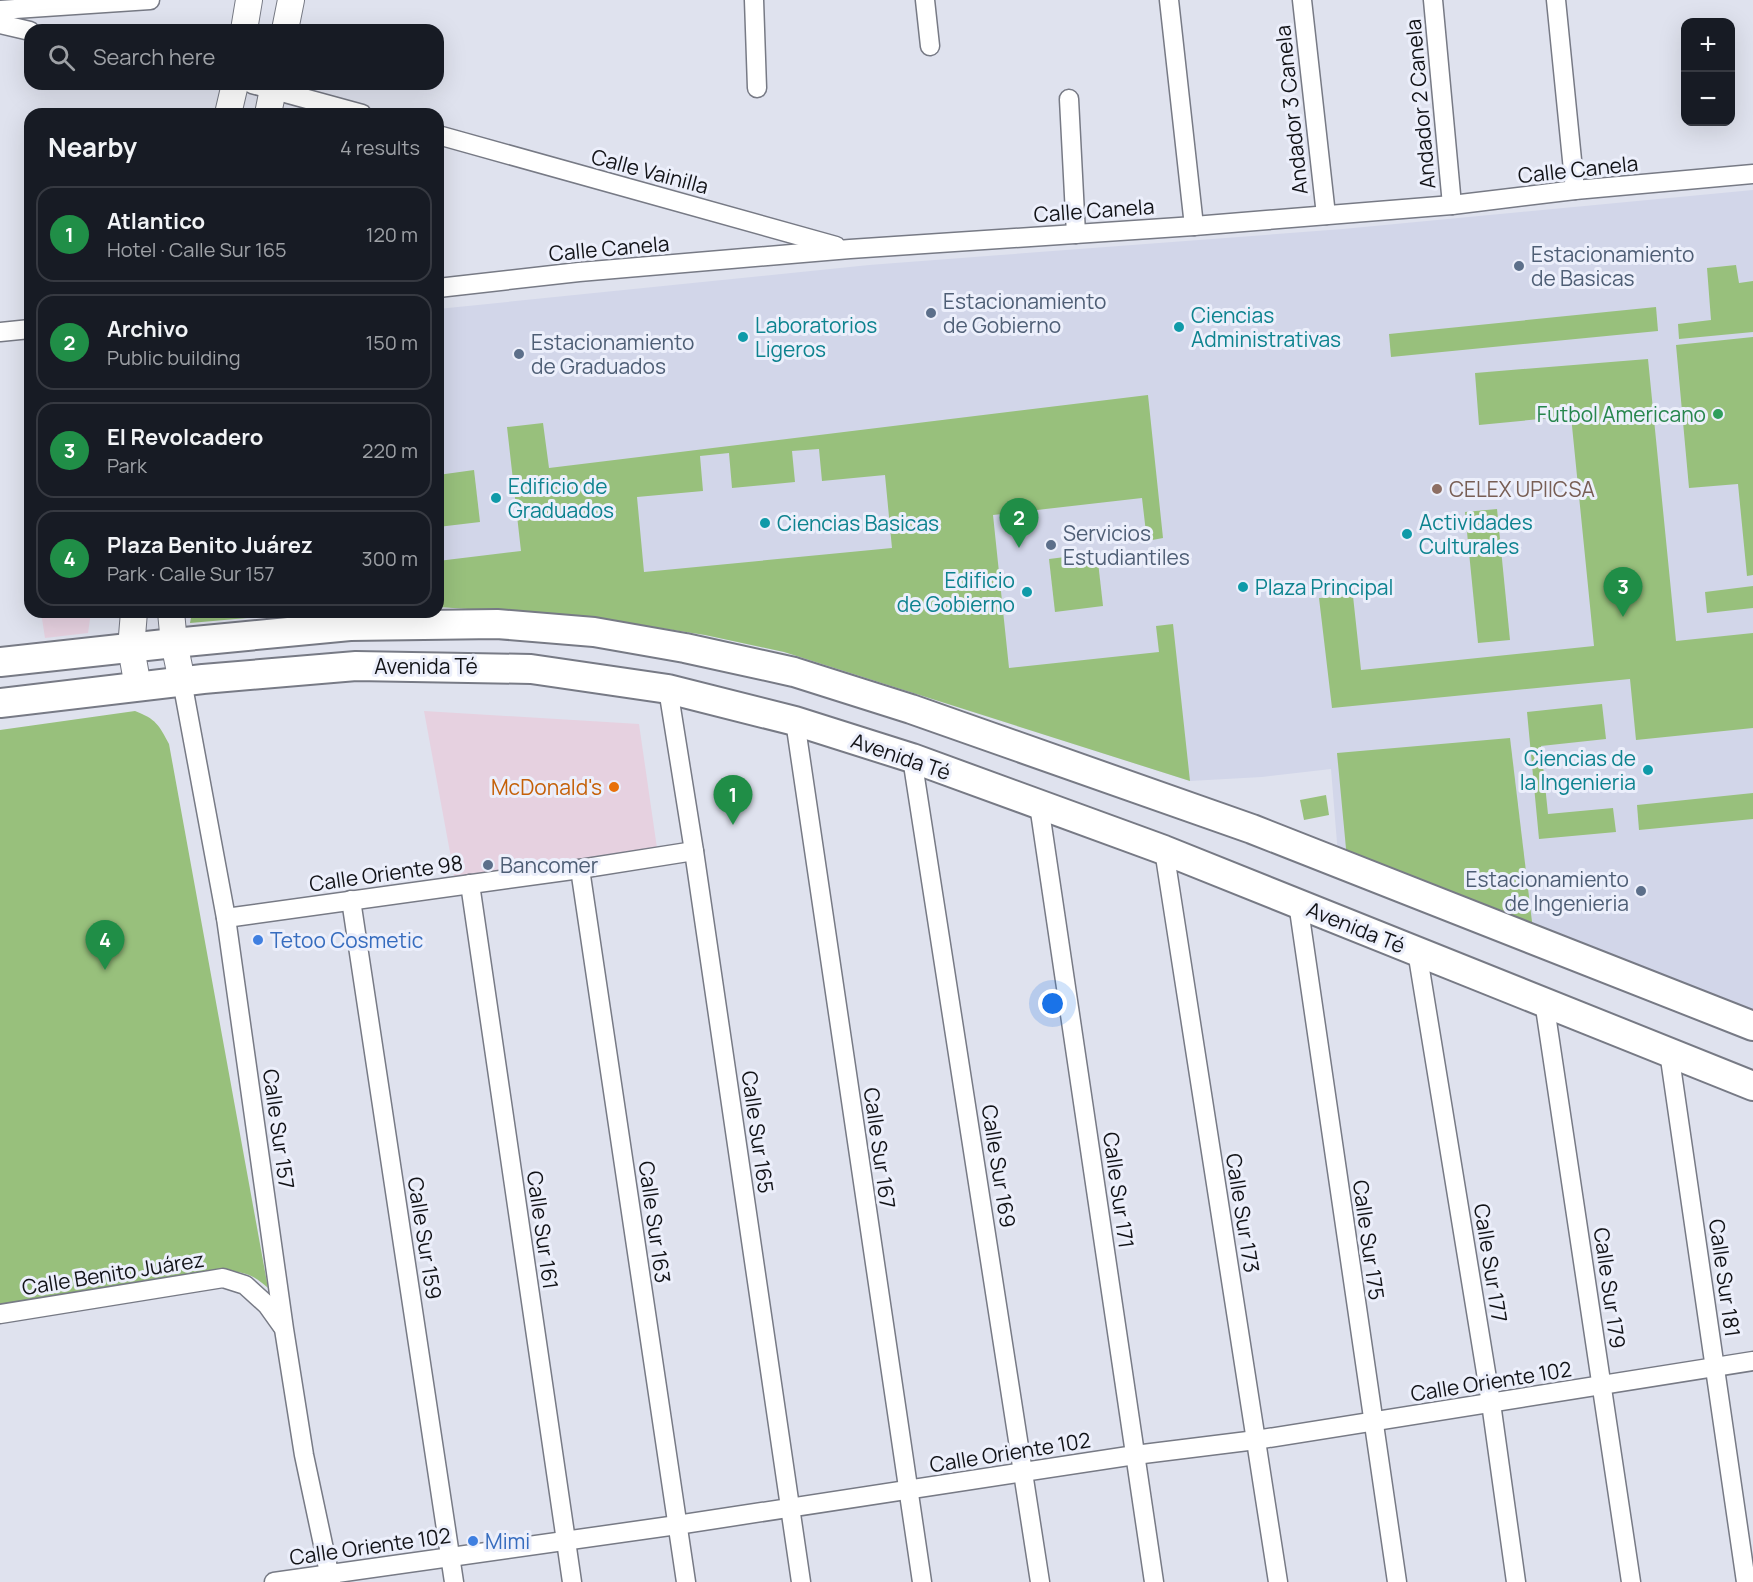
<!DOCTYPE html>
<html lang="en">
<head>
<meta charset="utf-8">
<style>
  body { margin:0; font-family:Manrope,sans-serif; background:#20242c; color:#f1f3f6 }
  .controls { position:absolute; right:18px; top:18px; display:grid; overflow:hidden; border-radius:12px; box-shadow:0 6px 24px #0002 }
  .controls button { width:54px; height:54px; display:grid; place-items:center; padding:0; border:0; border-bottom:2px solid #363941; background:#171b24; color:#f1f3f6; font:30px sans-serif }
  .you { position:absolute; left:1053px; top:1004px; width:21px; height:21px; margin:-15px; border:4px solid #fff; border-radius:50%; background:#1a73e8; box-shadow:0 0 0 9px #1a73e833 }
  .badge { display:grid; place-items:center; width:39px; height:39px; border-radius:50%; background:#208e47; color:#fff; font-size:20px; font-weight:700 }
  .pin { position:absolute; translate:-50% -50px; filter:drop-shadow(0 2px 3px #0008) }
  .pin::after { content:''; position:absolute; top:32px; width:21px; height:18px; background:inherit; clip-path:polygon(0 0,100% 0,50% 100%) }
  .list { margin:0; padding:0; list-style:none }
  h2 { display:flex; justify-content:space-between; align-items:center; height:78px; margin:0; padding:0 24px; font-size:26px }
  h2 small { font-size:20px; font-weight:400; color:#9ea1a6 }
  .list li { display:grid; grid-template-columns:39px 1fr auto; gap:18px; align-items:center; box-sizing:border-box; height:96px; margin:0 12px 12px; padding:0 12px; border:2px solid #363941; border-radius:18px }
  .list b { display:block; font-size:22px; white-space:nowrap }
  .list p { margin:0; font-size:20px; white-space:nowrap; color:#9ea1a6 }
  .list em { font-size:20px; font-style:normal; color:#9ea1a6 }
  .icon { flex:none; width:33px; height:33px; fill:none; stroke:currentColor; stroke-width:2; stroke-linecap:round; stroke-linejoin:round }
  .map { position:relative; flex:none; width:1753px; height:1582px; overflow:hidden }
  .search { position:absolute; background:#171b24; box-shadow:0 6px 24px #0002; left:24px; top:24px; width:420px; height:66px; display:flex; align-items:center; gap:15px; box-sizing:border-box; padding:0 21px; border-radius:18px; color:#9ea1a6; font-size:22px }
  .panel { position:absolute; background:#171b24; box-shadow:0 6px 24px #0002; left:24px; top:108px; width:420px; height:510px; border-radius:18px }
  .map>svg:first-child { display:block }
  .commercial { fill:#e6d1e0 }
  .built { fill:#d2d6e9 }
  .green { fill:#98c07c; fill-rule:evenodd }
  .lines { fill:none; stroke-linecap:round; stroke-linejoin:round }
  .street-casing { stroke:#777a85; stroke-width:21 }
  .secondary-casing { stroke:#777a85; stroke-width:28 }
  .primary-casing { stroke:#777a85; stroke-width:32 }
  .street { stroke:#fff; stroke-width:18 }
  .secondary { stroke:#fff; stroke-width:26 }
  .primary { stroke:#fff; stroke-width:28 }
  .service-dot { fill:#5c6f8a; stroke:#eceffb; stroke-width:2 }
  .culture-dot { fill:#0f9aa8; stroke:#eceffb; stroke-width:2 }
  .leisure-dot { fill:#2e9e5b; stroke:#eceffb; stroke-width:2 }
  .education-dot { fill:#8d6e63; stroke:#eceffb; stroke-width:2 }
  .food-dot { fill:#e8710a; stroke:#eceffb; stroke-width:2 }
  .shop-dot { fill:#3f7fe0; stroke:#eceffb; stroke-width:2 }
  .labels { text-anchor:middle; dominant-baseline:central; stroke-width:6; stroke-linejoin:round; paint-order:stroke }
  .street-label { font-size:21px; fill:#121317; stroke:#eceffb }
  .service-label { font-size:21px; fill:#4e5e75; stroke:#eceffb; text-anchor:start }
  .culture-label { font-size:21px; fill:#0d838f; stroke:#eceffb; text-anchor:start }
  .leisure-label { font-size:21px; fill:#27864d; stroke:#eceffb; text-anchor:end }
  .education-label { font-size:21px; fill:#785e54; stroke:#eceffb; text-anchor:start }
  .food-label { font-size:21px; fill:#c56008; stroke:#eceffb; text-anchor:end }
  .shop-label { font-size:21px; fill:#366cbe; stroke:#eceffb; text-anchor:start }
</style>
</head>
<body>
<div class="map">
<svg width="1753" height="1582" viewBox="0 0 1753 1582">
  <rect width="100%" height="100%" fill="#dfe2ee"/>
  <g class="commercial">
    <polygon points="41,612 91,612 88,633 45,638"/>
    <polygon points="424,711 639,724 658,855 590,858 456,885"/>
  </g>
  <polygon class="built" points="1753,190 1753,1012 1338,855 1331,769 1262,777 1190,781 784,652 705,635 591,617 438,607 438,309 869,265 1343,229"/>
  <g class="green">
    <polygon points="1736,265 1739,283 1753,281 1753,332 1679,339 1678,324 1711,320 1707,268"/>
    <polygon points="1656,307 1658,331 1391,357 1389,334"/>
    <polygon points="1753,337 1753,575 1747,576 1738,484 1689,488 1676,345"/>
    <polygon points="1648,359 1676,641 1753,633 1753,728 1636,740 1630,679 1332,708 1319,598 1353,596 1361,670 1594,646 1571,416 1479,425 1475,373"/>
    <path d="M1148,395L1163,538L1147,541L1142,498L993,515L1009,668L1159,652L1156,626L1173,624L1190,781L784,652L705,635L591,617L438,607V561L521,551L507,427L543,423L549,468ZM819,449L822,481L885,475L892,548L644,572L637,497L703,491L700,456L729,453L732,488L795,482L792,451Z"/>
    <polygon points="474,470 480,522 438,527 438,475"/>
    <polygon points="1497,509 1510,640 1478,643 1465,512"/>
    <polygon points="1097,553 1103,606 1055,612 1049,559"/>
    <polygon points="1753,586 1753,608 1707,613 1705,592"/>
    <polygon points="192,612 314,612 190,623"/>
    <polygon points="1602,704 1606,739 1541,746 1548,814 1613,808 1616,832 1539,839 1527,712"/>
    <path d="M135,711C156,719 159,725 169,744L268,1288C252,1273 242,1272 221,1270L0,1304V730Z"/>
    <polygon points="1510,738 1533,930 1347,859 1337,753"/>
    <polygon points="1753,793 1753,819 1639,830 1637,805"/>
    <polygon points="1326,795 1329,815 1304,820 1300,800"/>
  </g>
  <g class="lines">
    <defs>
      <g id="street">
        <polyline points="754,0 757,88"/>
        <polyline points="925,0 930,46"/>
        <polyline points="1169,0 1194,226"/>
        <polyline points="1302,0 1326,215"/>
        <polyline points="1433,0 1452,205"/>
        <polyline points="1556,0 1575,190"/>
        <polyline points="0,10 150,0"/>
        <polyline points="0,24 30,31"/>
        <polyline points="252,84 362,114"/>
        <polyline points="1069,99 1076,234"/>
        <polyline points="438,135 836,246"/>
        <polyline points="438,288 579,272 850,249 1194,226 1452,205 1575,190 1753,174"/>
        <polyline points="0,332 30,329"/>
        <polyline points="182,681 226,918 284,1329 304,1455 331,1582"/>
        <polyline points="668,689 694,851 801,1582"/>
        <polyline points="795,721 922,1582"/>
        <polyline points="912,758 1040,1582"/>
        <polyline points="1039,805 1154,1582"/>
        <polyline points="1164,850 1278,1582"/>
        <polyline points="580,869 686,1582"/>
        <polyline points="470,884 572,1582"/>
        <polyline points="351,900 454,1582"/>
        <polyline points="1298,903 1397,1582"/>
        <polyline points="226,918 580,869 694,851"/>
        <polyline points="1417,951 1491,1403 1516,1582"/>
        <polyline points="1544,1001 1631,1582"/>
        <polyline points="1669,1052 1746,1582"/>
        <polyline points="0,1314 223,1278 245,1285 267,1305 282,1326"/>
        <polyline points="274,1582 677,1525 1135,1455 1256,1440 1753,1361"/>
      </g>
      <g id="secondary">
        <polyline points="244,30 249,0"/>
        <polyline points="285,30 291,0"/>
        <polyline points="228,114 235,84"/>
        <polyline points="268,114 274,84"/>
        <polyline points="134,612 131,648 138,687"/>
        <polyline points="171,612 174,643 182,681"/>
      </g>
      <g id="primary">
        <polyline points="0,662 174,643 350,626 497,624 594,632 685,648 794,672 911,709 1252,829 1753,1026"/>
        <polyline points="0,703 203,679 356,666 531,669 668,689 795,721 912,758 1164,850 1753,1086"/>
      </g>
    </defs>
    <use href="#street" class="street-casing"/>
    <use href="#secondary" class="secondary-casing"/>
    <use href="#primary" class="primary-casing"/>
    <use href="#street" class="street"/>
    <use href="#secondary" class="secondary"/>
    <use href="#primary" class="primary"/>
  </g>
  <g class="service-dot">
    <circle cx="1519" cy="266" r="6"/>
    <circle cx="931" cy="313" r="6"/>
    <circle cx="519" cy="354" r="6"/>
    <circle cx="1051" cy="545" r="6"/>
    <circle cx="488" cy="865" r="6"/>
    <circle cx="1641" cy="891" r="6"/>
  </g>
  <g class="culture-dot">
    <circle cx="1179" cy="327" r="6"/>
    <circle cx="743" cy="337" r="6"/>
    <circle cx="496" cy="498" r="6"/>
    <circle cx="765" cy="523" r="6"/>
    <circle cx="1407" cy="534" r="6"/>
    <circle cx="1243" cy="587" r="6"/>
    <circle cx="1027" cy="592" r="6"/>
    <circle cx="1648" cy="770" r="6"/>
  </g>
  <circle class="leisure-dot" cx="1718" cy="414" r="6"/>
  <circle class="education-dot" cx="1437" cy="489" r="6"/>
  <circle class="food-dot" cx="614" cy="787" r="6"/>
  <g class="shop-dot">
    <circle cx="258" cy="940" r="6"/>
    <circle cx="473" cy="1541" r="6"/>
  </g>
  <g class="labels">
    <g class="street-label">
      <text transform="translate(1420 104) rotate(-95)">Andador 2 Canela</text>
      <text transform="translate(1291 110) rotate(-96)">Andador 3 Canela</text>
      <text transform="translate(1578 169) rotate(-6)">Calle Canela</text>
      <text transform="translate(650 171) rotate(15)">Calle Vainilla</text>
      <text transform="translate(1094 210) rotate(-4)">Calle Canela</text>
      <text transform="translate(609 248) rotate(-5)">Calle Canela</text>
      <text x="426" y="666">Avenida Té</text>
      <text transform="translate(901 756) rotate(19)">Avenida Té</text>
      <text transform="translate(386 873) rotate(-8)">Calle Oriente 98</text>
      <text transform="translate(1356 927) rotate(22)">Avenida Té</text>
      <text transform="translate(279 1129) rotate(82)">Calle Sur 157</text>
      <text transform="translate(758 1132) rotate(82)">Calle Sur 165</text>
      <text transform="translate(880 1148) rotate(82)">Calle Sur 167</text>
      <text transform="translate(999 1166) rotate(81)">Calle Sur 169</text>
      <text transform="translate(1119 1190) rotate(82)">Calle Sur 171</text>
      <text transform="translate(1243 1213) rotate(81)">Calle Sur 173</text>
      <text transform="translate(655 1222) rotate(82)">Calle Sur 163</text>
      <text transform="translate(543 1230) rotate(82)">Calle Sur 161</text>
      <text transform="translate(425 1238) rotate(81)">Calle Sur 159</text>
      <text transform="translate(1369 1240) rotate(82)">Calle Sur 175</text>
      <text transform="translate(1491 1263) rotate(81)">Calle Sur 177</text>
      <text transform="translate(113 1273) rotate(-9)">Calle Benito Juárez</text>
      <text transform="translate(1725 1278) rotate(82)">Calle Sur 181</text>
      <text transform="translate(1610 1288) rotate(82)">Calle Sur 179</text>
      <text transform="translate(1491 1381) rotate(-9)">Calle Oriente 102</text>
      <text transform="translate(1010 1452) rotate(-9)">Calle Oriente 102</text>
      <text transform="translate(370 1546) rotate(-8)">Calle Oriente 102</text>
    </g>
    <g class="service-label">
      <text x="1531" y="254">Estacionamiento<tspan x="1531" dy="24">de Basicas</tspan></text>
      <text x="943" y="301">Estacionamiento<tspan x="943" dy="24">de Gobierno</tspan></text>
      <text x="531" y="342">Estacionamiento<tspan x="531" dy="24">de Graduados</tspan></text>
      <text x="1063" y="533">Servicios<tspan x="1063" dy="24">Estudiantiles</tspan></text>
      <text x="500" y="865">Bancomer</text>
      <text x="1629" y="879" text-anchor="end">Estacionamiento<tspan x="1629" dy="24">de Ingenieria</tspan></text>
    </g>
    <g class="culture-label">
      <text x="1191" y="315">Ciencias<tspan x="1191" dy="24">Administrativas</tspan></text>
      <text x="755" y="325">Laboratorios<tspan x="755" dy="24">Ligeros</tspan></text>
      <text x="508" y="486">Edificio de<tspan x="508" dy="24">Graduados</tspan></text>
      <text x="1419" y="522">Actividades<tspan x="1419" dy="24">Culturales</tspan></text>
      <text x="777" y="523">Ciencias Basicas</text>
      <text x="1015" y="580" text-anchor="end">Edificio<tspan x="1015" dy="24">de Gobierno</tspan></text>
      <text x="1255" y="587">Plaza Principal</text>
      <text x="1636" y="758" text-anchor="end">Ciencias de<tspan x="1636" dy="24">la Ingenieria</tspan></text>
    </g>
    <g class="leisure-label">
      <text x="1706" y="414">Futbol Americano</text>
    </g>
    <g class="education-label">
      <text x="1449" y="489">CELEX UPIICSA</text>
    </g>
    <g class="food-label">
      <text x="602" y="787">McDonald's</text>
    </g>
    <g class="shop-label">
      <text x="270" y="940">Tetoo Cosmetic</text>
      <text x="485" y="1541">Mimi</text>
    </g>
  </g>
</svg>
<div class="controls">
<button>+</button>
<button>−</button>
</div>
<div class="you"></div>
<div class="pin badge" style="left:733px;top:825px">1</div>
<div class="pin badge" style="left:1019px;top:548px">2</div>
<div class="pin badge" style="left:1623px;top:617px">3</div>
<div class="pin badge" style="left:105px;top:970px">4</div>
<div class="search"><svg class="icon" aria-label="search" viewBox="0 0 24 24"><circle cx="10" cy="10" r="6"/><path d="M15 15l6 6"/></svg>Search here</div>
<section class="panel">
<h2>Nearby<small>4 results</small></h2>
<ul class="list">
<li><span class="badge">1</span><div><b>Atlantico</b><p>Hotel · Calle Sur 165</p></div><em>120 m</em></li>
<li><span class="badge">2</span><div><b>Archivo</b><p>Public building</p></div><em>150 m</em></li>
<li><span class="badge">3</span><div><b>El Revolcadero</b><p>Park</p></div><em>220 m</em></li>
<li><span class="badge">4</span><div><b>Plaza Benito Juárez</b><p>Park · Calle Sur 157</p></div><em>300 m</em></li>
</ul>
</section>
</div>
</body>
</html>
